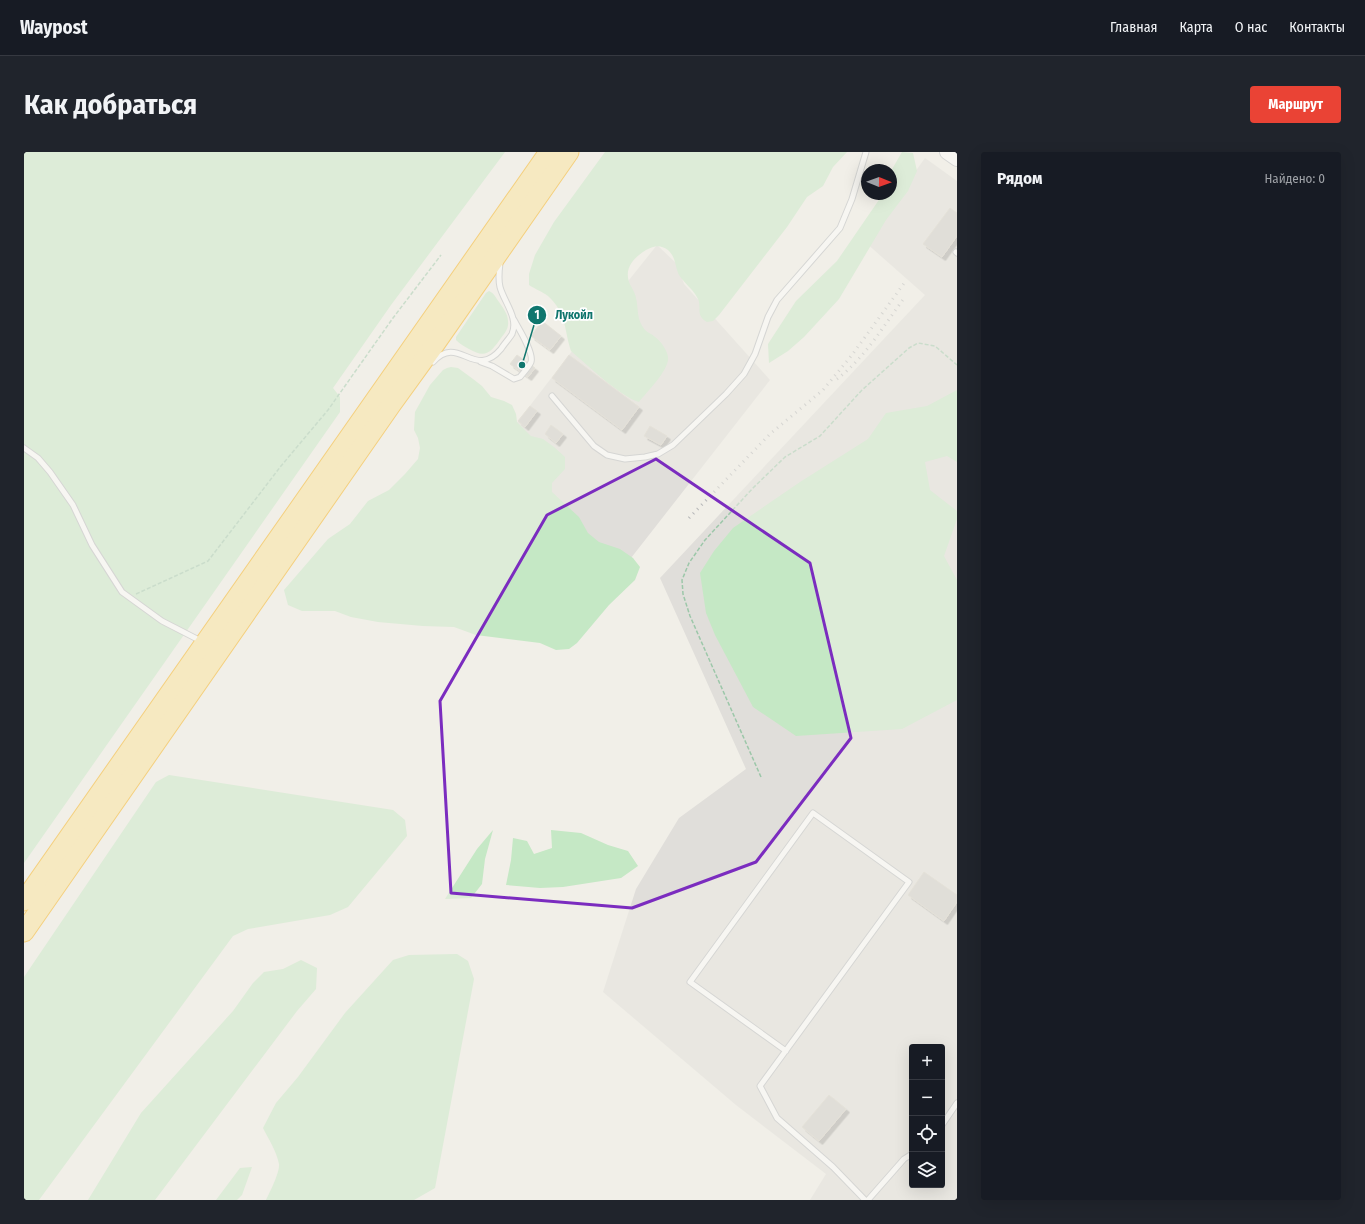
<!DOCTYPE html>
<html lang="ru">
<head>
<meta charset="utf-8">
<style>
  body { margin:0; font-family:"Fira Sans Condensed",sans-serif; background:#20242c; color:#f1f3f6 }
  .controls { position:absolute; right:12px; bottom:12px; display:grid; overflow:hidden; border-radius:4px; box-shadow:0 4px 16px #0002 }
  .controls button { width:36px; height:36px; display:grid; place-items:center; padding:0; border:0; border-bottom:1px solid #363941; background:#171b24; color:#f1f3f6; font:20px sans-serif }
  .compass { position:absolute; left:837px; top:12px; width:36px; height:36px; border-radius:50%; background:#171b24; box-shadow:0 4px 16px #0002; rotate:91deg }
  .list { margin:0; padding:0; list-style:none }
  h2 { display:flex; justify-content:space-between; align-items:center; height:52px; margin:0; padding:0 16px; font-size:17px }
  h2 small { font-size:13px; font-weight:400; color:#9ea1a6 }
  .icon { flex:none; width:22px; height:22px; fill:none; stroke:currentColor; stroke-width:2; stroke-linecap:round; stroke-linejoin:round }
  .map { position:relative; flex:none; width:933px; height:1048px; overflow:hidden; border-radius:4px }
  header { display:flex; align-items:center; gap:24px; box-sizing:border-box; height:56px; padding:0 20px; background:#171b24; border-bottom:1px solid #363941 }
  header strong { font-size:19px }
  nav { display:flex; gap:22px; margin-inline-start:auto; font-size:14px }
  .intro { display:flex; align-items:center; justify-content:space-between; box-sizing:border-box; height:96px; padding:0 24px }
  h1 { margin:0; font-size:28px }
  .button { padding:10px 18px; border-radius:4px; background:#ea4335; color:#fff; font-size:14px; font-weight:700 }
  main { display:flex; gap:24px; padding:0 24px }
  aside { flex:1; background:#171b24; border-radius:4px; box-shadow:0 4px 16px #0002 }
  .map>svg:first-child { display:block }
  .industrial { fill:#e0deda; fill-rule:evenodd }
  .green { fill:#c5e8c5 }
  .building { fill:#cccac5; stroke:#d6d1c6; filter:url(#shadow) }
  .lines { fill:none; stroke-linecap:round; stroke-linejoin:round }
  .lane-casing { stroke:#b5b8bc; stroke-width:7 }
  .secondary-casing { stroke:#b6babf; stroke-width:16 }
  .highway-casing { stroke:#f9ab00; stroke-width:21 }
  .path { stroke:#9cc7a9; stroke-width:1.5; stroke-dasharray:4 2; stroke-linecap:butt }
  .lane { stroke:#fff; stroke-width:5 }
  .secondary { stroke:#fff; stroke-width:14 }
  .highway { stroke:#fde293; stroke-width:19 }
  .rail { stroke:#b6b7b8; stroke-width:3; stroke-dasharray:1 5; stroke-linecap:butt }
  .marked { fill:none; stroke:#7b2cbf; stroke-width:3; stroke-linejoin:round }
  .leader { fill:none; stroke:#0f766e; stroke-width:1.5 }
  .callout-dot { fill:#0f766e; stroke:#fff; stroke-width:1.5 }
  .mark-label { font-size:12px; text-anchor:middle; font-weight:bold; fill:#fff }
  .callout-label { font-size:12px; text-anchor:middle; font-weight:bold; fill:#0f766e; stroke:#fff; stroke-width:3.5; stroke-linejoin:round; paint-order:stroke }
</style>
</head>
<body>
<header>
<strong>Waypost</strong>
<nav><a>Главная</a><a>Карта</a><a>О нас</a><a>Контакты</a></nav>
</header>
<div class="intro"><h1>Как добраться</h1><a class="button">Маршрут</a></div>
<main>
<div class="map">
<svg width="933" height="1048" viewBox="0 0 933 1048">
  <defs>
    <filter id="shadow"><feDropShadow dx="3.5" dy="3.5" stdDeviation="0" flood-color="#0004"/></filter>
  </defs>
  <rect width="100%" height="100%" fill="#f1efe8"/>
  <g class="industrial">
    <path d="M901,6L933,29V1048H786L802,1022L712,953L579,840L612,737L655,666L722,617L636,426L901,143L841,90ZM888,895H918V1033H888Z"/>
    <polygon points="633,93 653,112 660,132 746,228 600,415 471,299 545,203"/>
  </g>
  <g class="green">
    <polygon points="0,0 481,0 367,153 309,236 316,245 316,260 0,711"/>
    <path d="M581,0H823L809,15L799,34L783,45L763,75L695,163L689,169L683,170C671,163 678,156 674,147C670,138 660,131 655,123C651,115 652,105 644,98C636,92 630,94 622,98C611,105 600,115 605,130C607,135 611,140 612,146C615,159 612,166 621,178C624,181 628,182 631,185C636,188 643,198 644,205C646,217 623,240 615,250C597,245 562,212 547,199C540,179 543,161 524,144C519,140 511,137 505,133V122L511,103L530,70Z"/>
    <polygon points="878,0 889,1 893,19 884,39 862,68 815,147 780,185 764,199 745,211 744,192 772,149 813,109 859,42 867,42 867,19"/>
    <path d="M465,139C470,141 472,146 475,150C479,156 484,162 484,169C485,176 481,181 477,186C467,200 462,207 445,197C440,194 436,192 432,188V185L462,141Z"/>
    <polygon points="427,215 434,216 449,227 458,234 467,245 480,249 488,253 492,262 493,270 507,284 519,287 530,295 541,305 541,317 528,331 528,340 555,365 564,381 575,390 596,397 609,406 616,415 611,428 585,453 553,491 545,497 532,498 516,491 452,483 430,475 399,474 354,470 327,465 311,459 278,459 264,453 260,438 304,387 326,372 344,349 365,338 381,322 394,307 396,296 394,286 390,278 391,260 406,233 419,218 423,216"/>
    <polygon points="933,238 933,310 923,304 901,310 906,338 933,359 933,367 920,404 933,428 933,548 878,577 772,584 729,555 691,483 682,461 676,421 690,399 709,376 776,330 844,287 862,261 903,254"/>
    <polygon points="145,623 369,658 381,668 383,684 324,755 306,763 224,777 209,784 15,1048 0,1048 0,825 132,630"/>
    <polygon points="469,678 461,707 458,732 447,746 421,747 453,697"/>
    <polygon points="527,678 557,681 584,693 604,699 614,714 597,726 539,735 516,736 482,733 487,708 489,686 503,689 510,702 528,696"/>
    <path d="M433,802L444,809L450,827L411,1036L390,1048H242C246,1040 256,1020 255,1012C253,1000 244,986 239,976L252,951L274,925L321,861L369,808L385,803Z"/>
    <polygon points="277,808 293,816 292,837 273,859 131,1048 64,1048 117,961 209,859 229,831 240,820 259,817"/>
    <polygon points="228,1015 218,1043 213,1048 192,1048 216,1016"/>
  </g>
  <g class="building">
    <polygon points="926,56 933,61 933,84 918,105 899,92"/>
    <polygon points="518,169 537,184 526,198 507,184"/>
    <polygon points="493,203 511,216 504,225 486,212"/>
    <polygon points="545,203 615,255 598,278 528,226"/>
    <polygon points="506,254 513,259 501,275 494,269"/>
    <polygon points="527,273 539,282 532,291 521,282"/>
    <polygon points="626,274 643,284 637,293 620,284"/>
    <polygon points="900,720 933,743 933,750 920,769 884,743"/>
    <polygon points="805,943 822,957 795,989 778,975"/>
  </g>
  <g class="lines">
    <defs>
      <g id="lane">
        <polyline points="932,100 933,101"/>
        <path d="M409,210C435,181 450,229 477,197C480,192 485,187 488,182C495,166 480,150 476,135C474,127 475,119 476,111"/>
        <path d="M457,210L468,214L490,227L496,225C499,221 505,215 507,210C510,201 495,177 490,168"/>
        <polyline points="528,244 570,294 583,303 601,307 621,305 634,302 649,293 702,242 720,222 731,202 744,165 753,148 816,76 828,47 842,0"/>
        <polyline points="0,296 14,306 26,320 49,353 68,393 98,440 138,469 177,489"/>
        <polyline points="762,899 666,830 789,661 885,730 736,934 753,966 809,1015 841,1048"/>
        <polyline points="918,973 933,951"/>
        <polyline points="844,1048 880,1007 888,1002"/>
      </g>
      <polyline id="secondary" points="923,0 933,7"/>
      <g id="highway">
        <polyline points="0,749 525,0"/>
        <polyline points="0,780 367,253 409,195 545,0"/>
      </g>
    </defs>
    <use href="#lane" class="lane-casing"/>
    <use href="#secondary" class="secondary-casing"/>
    <use href="#highway" class="highway-casing"/>
    <g class="path">
      <polyline points="112,442 184,409 257,314 304,258 369,166 417,103"/>
      <polyline points="737,625 666,464 659,442 658,428 665,411 681,388 729,336 761,305 796,284 838,238 885,196 894,191 911,194 933,213"/>
    </g>
    <use href="#lane" class="lane"/>
    <use href="#secondary" class="secondary"/>
    <use href="#highway" class="highway"/>
    <g class="rail">
      <path d="M813,227C841,206 860,173 881,145"/>
      <polyline points="665,366 746,282 799,238 828,203 881,130"/>
    </g>
  </g>
  <path d="M0 0H933V1048H0ZM632,307L786,411L827,586L732,710L608,756L427,741L416,549L523,363Z" fill="#f1efe8" fill-opacity=".55" fill-rule="evenodd"/>
  <path class="marked" d="M632,307L786,411L827,586L732,710L608,756L427,741L416,549L523,363Z"/>
  <path class="leader" d="M498 213L513 163"/>
  <g class="callout-dot">
    <circle cx="498" cy="213" r="4"/>
    <circle cx="513" cy="163" r="10"/>
  </g>
  <g class="mark-label">
    <text x="513" y="167">1</text>
  </g>
  <g class="callout-label">
    <text x="550" y="167">Лукойл</text>
  </g>
</svg>
<div class="controls">
<button>+</button>
<button>−</button>
<button><svg class="icon" aria-label="locate" viewBox="0 0 24 24"><circle cx="12" cy="12" r="6"/><path d="M12 2v4M12 18v4M2 12h4M18 12h4"/></svg></button>
<button><svg class="icon" aria-label="layers" viewBox="0 0 24 24"><path d="M12 4l9 5-9 5-9-5zM3 14l9 5 9-5"/></svg></button>
</div>
<svg class="compass" viewBox="-18 -18 36 36"><path d="M0-13l5 13h-10z" fill="#e53935"/><path d="M0 13l5-13h-10z" fill="#9ea1a6"/></svg>
</div>
<aside>
<h2>Рядом<small>Найдено: 0</small></h2>
<ul class="list">
</ul>
</aside>
</main>
</body>
</html>
